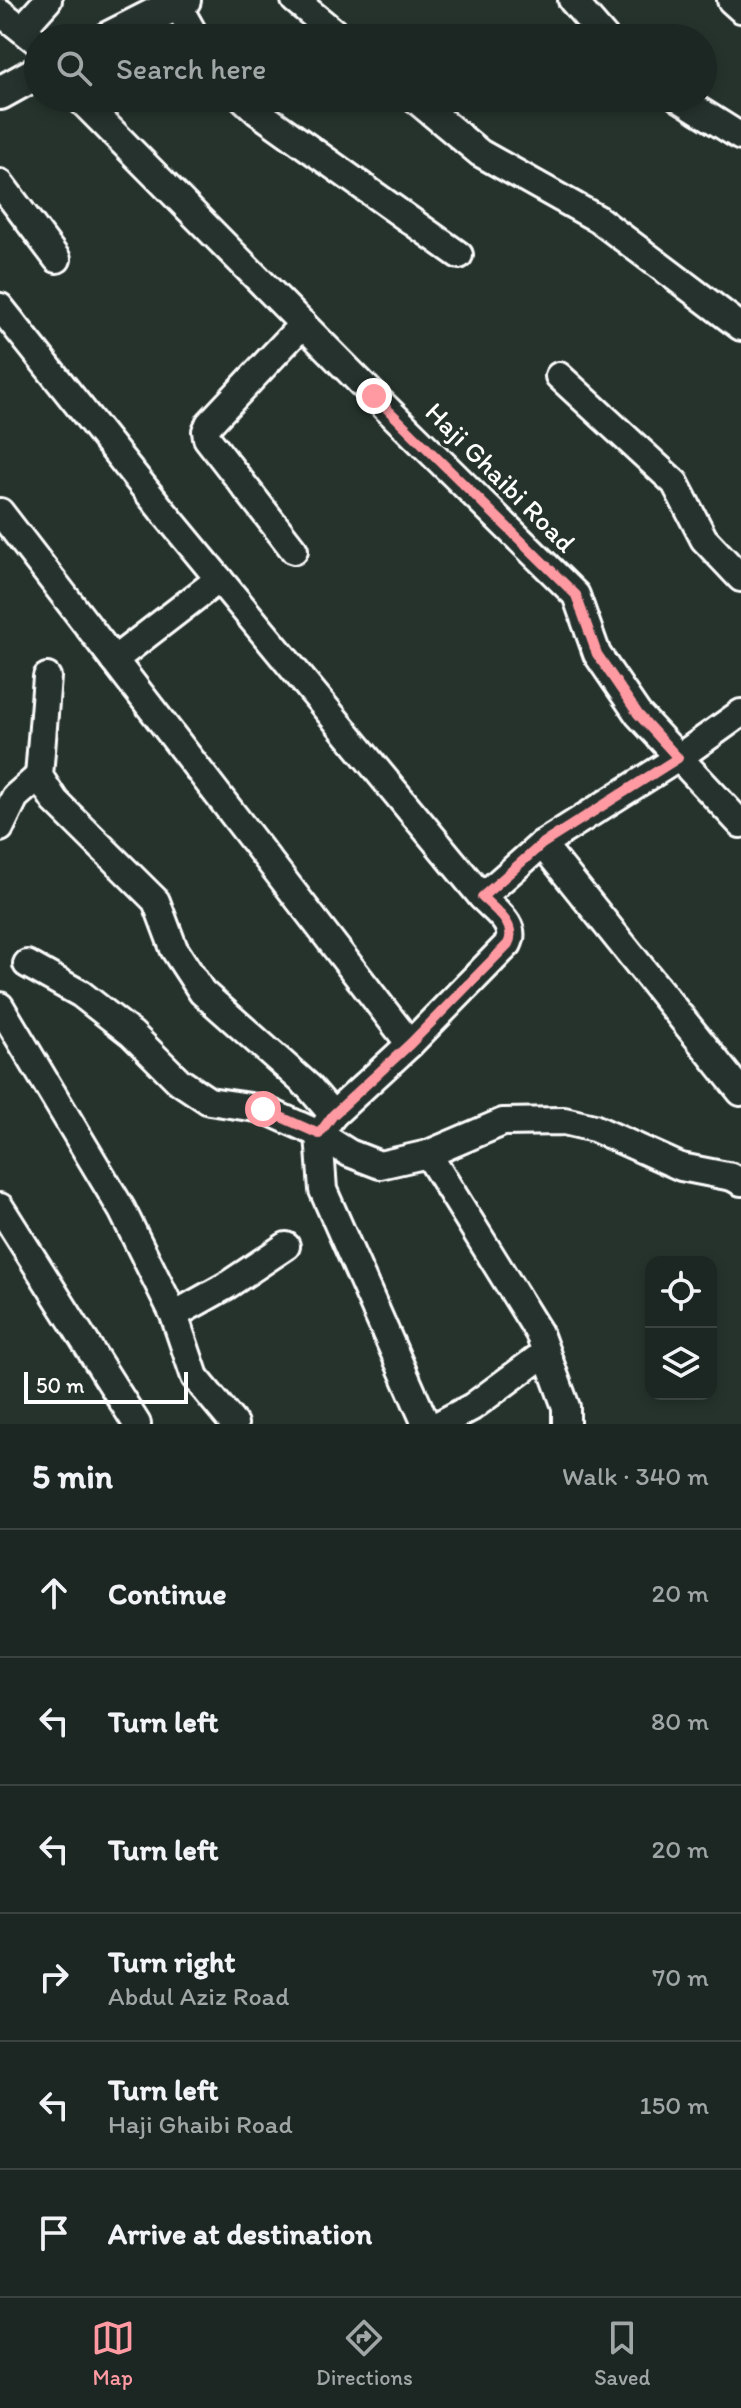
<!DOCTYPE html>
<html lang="en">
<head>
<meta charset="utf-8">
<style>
  body { margin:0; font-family:Itim,sans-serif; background:#29322f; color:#f1f3f6 }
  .controls { position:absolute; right:24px; bottom:24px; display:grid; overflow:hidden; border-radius:16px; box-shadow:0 4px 12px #0003 }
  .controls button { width:72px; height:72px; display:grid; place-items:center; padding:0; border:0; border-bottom:2px solid #3a4340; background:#1c2622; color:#f1f3f6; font:40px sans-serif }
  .scale { position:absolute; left:24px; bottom:20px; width:164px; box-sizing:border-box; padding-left:8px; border:4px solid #fff; border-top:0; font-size:22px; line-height:28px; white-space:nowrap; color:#fff; -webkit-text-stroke:6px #26332d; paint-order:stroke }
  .stop { position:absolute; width:24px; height:24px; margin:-18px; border:6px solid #ff9aa2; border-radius:50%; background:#fff }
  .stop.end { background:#ff9aa2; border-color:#fff; box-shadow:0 2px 8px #0008 }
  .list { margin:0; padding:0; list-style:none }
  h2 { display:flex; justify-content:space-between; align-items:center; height:104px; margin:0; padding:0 32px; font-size:34px }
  h2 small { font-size:26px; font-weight:400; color:#a0a5a5 }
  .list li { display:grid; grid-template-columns:52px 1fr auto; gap:24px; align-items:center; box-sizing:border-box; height:128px; padding:0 32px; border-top:2px solid #3a4340 }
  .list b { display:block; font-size:30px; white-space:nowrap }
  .list p { margin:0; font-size:26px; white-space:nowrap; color:#a0a5a5 }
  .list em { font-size:26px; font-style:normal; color:#a0a5a5 }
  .icon { flex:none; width:44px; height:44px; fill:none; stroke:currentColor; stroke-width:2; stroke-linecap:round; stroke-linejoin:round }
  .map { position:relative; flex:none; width:741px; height:1424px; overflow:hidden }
  .search { position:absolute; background:#1c2622; box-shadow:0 4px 12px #0003; left:24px; right:24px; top:24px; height:88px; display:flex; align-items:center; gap:20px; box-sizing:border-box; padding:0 28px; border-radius:44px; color:#a0a5a5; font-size:30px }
  .sheet { height:872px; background:#1c2622 }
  nav { display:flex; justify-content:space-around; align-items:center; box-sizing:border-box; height:112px; border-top:2px solid #3a4340; background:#1c2622; font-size:22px; color:#a0a5a5 }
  nav a { display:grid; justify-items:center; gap:4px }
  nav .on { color:#ff9aa2 }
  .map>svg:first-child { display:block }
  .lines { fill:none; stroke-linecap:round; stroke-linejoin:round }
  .minor-casing { stroke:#fff; stroke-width:32 }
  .tertiary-casing { stroke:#fff; stroke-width:38 }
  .minor { stroke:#26332d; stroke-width:26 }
  .tertiary { stroke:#26332d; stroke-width:32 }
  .route { stroke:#ff9aa2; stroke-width:10 }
  .labels { text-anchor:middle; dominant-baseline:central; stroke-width:8; stroke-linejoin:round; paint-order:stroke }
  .street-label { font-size:28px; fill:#fff; stroke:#26332d }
</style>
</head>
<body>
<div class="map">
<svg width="741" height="1424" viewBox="0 0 741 1424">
  <rect width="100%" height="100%" fill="#26332d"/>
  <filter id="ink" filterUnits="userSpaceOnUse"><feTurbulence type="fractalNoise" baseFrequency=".0125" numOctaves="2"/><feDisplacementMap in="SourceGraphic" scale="16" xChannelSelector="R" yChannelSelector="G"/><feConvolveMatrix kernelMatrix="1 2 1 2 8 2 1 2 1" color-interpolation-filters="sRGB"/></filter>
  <g filter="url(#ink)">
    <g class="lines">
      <defs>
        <g id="minor">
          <polyline points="295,0 341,38"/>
          <polyline points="572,0 605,38"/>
          <polyline points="731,0 741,9"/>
          <polyline points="177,4 196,38"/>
          <polyline points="0,12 38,42"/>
          <polyline points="22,29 48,0"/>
          <polyline points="79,98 374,396 576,595 597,654 638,714 741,824"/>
          <polyline points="243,98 258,112 459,255"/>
          <polyline points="414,98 480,153 598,219 741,327"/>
          <polyline points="679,98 741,137"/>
          <polyline points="0,183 57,259"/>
          <path d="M0,307L162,510L482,897C494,910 518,925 508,944L410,1044L333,1115L319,1134L323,1190L426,1424"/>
          <polyline points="559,376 675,483 704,539 741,578"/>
          <polyline points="0,512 410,1044"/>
          <polyline points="294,550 207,438 206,431 209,424 303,324"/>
          <polyline points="114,660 219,579"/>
          <polyline points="47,677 39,776 55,801 156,901 174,949 202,992 309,1087 333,1115"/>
          <polyline points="0,828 15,797 39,776"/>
          <polyline points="542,844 741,1092"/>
          <polyline points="482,897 542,844 678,758 741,713"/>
          <polyline points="27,964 81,994 132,1034 179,1081 209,1101 263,1109 319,1134 349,1153 380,1165 428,1154 503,1122 564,1121 594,1128 681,1167 732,1177 741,1182"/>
          <polyline points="0,1006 122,1210 174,1315 195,1377 234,1424"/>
          <polyline points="428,1154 539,1333 566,1407 566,1424"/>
          <polyline points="0,1207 137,1424"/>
          <polyline points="174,1315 226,1286 286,1246"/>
          <polyline points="440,1424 472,1407 545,1353"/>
        </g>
        <g id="tertiary">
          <polyline points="109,38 184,0"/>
          <polyline points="0,93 38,72"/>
        </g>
      </defs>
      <use href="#minor" class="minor-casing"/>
      <use href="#tertiary" class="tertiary-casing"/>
      <use href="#minor" class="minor"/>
      <use href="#tertiary" class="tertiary"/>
    </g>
  </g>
  <g class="lines" filter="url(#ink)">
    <path class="route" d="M263,1109L319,1134L333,1115L410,1044L508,944C518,925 495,910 482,897L542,844L678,758L638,714L597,654L576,595L374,396"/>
  </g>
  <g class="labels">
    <g class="street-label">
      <text transform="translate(501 477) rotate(45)">Haji Ghaibi Road</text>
    </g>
  </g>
</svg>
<div class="controls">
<button><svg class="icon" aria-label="locate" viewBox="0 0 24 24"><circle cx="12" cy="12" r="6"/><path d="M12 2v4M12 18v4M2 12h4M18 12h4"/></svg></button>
<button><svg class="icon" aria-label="layers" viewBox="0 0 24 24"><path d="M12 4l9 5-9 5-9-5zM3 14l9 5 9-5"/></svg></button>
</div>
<div class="scale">50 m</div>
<div class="stop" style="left:263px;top:1109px"></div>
<div class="stop end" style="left:374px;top:396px"></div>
<div class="search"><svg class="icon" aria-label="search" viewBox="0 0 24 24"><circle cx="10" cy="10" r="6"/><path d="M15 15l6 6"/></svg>Search here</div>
</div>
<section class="sheet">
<h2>5 min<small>Walk · 340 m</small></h2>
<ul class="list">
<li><svg class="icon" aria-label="ahead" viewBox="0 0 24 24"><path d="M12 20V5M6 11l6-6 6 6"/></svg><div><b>Continue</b></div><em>20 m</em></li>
<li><svg class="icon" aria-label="left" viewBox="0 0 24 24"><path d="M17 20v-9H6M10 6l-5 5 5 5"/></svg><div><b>Turn left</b></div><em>80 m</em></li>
<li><svg class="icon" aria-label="left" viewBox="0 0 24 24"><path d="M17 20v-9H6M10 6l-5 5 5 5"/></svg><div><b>Turn left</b></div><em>20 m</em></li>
<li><svg class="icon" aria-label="right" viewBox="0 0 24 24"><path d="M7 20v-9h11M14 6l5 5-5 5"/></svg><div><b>Turn right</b><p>Abdul Aziz Road</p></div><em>70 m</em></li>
<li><svg class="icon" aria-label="left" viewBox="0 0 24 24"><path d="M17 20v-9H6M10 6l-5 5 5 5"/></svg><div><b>Turn left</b><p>Haji Ghaibi Road</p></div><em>150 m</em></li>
<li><svg class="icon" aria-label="arrive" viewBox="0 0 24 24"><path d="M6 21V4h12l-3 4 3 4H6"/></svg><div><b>Arrive at destination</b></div></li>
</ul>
</section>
<nav>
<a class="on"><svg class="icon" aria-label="map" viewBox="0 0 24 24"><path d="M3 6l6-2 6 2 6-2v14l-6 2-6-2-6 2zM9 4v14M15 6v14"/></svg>Map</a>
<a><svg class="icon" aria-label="directions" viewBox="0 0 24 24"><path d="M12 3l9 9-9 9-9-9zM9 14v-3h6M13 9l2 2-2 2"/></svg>Directions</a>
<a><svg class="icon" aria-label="saved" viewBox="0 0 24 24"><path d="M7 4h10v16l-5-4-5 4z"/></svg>Saved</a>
</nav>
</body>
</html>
